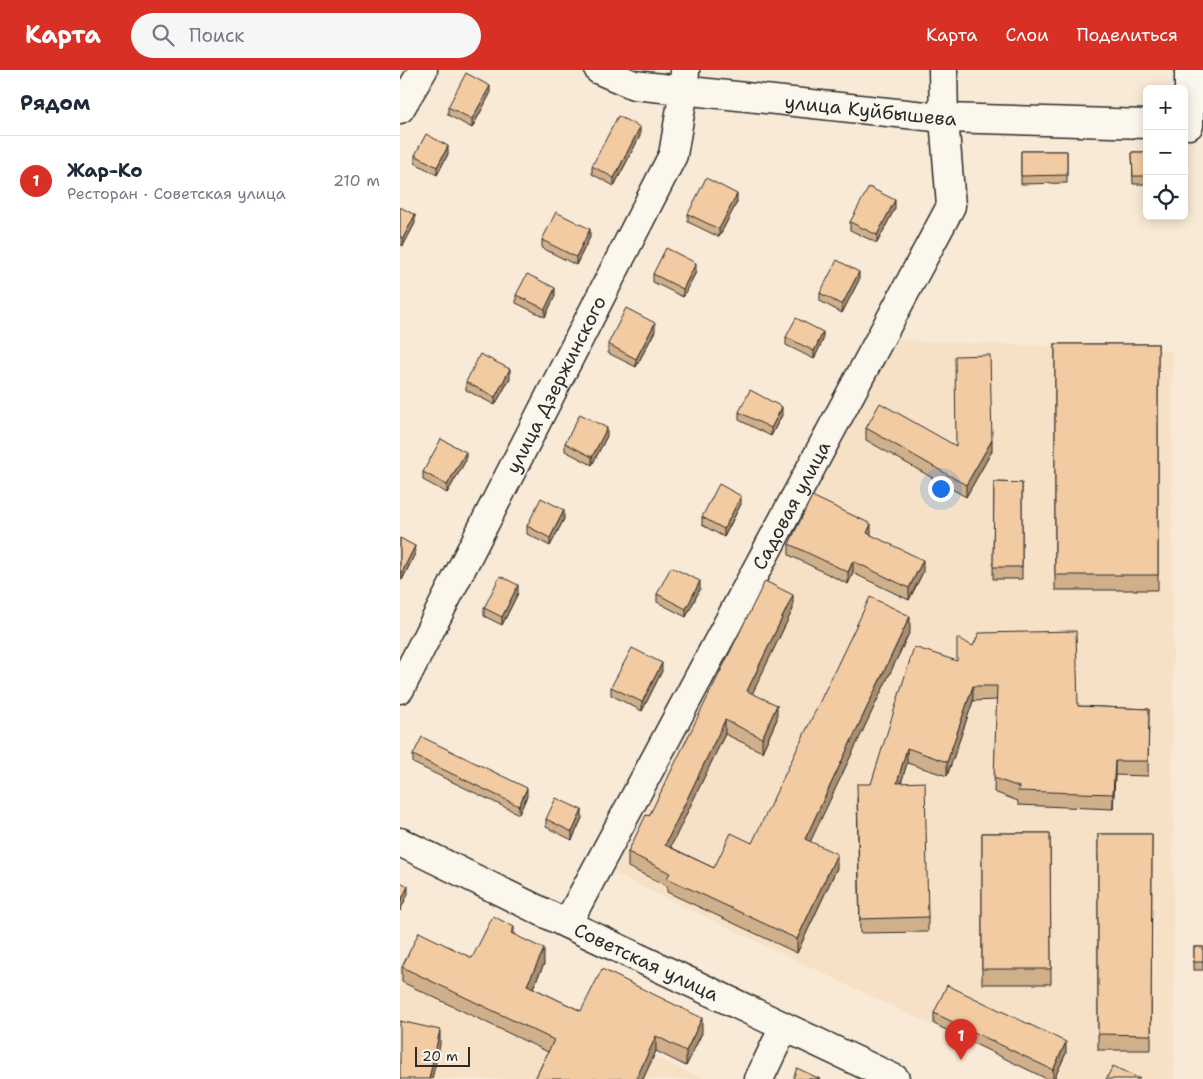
<!DOCTYPE html>
<html lang="ru">
<head>
<meta charset="utf-8">
<style>
  body { margin:0; font-family:"Shantell Sans",sans-serif; background:#f6f6f7; color:#1f2937 }
  .controls { position:absolute; right:15px; top:15px; display:grid; overflow:hidden; border-radius:8px; box-shadow:0 2px 12px #0003 }
  .controls button { width:45px; height:45px; display:grid; place-items:center; padding:0; border:0; border-bottom:1px solid #e0e1e3; background:#fff; color:#1f2937; font:25px sans-serif }
  .scale { position:absolute; left:15px; bottom:12px; width:55px; box-sizing:border-box; padding-left:5px; border:2px solid #2b2b2b; border-top:0; font-size:14px; line-height:18px; white-space:nowrap; color:#2b2b2b; -webkit-text-stroke:4px #fbf7ec; paint-order:stroke }
  .you { position:absolute; left:540px; top:418px; width:18px; height:18px; margin:-12px; border:4px solid #fff; border-radius:50%; background:#1a73e8; box-shadow:0 0 0 8px #1a73e833 }
  .badge { display:grid; place-items:center; width:32px; height:32px; border-radius:50%; background:#d93025; color:#fff; font-size:16px; font-weight:700 }
  .pin { position:absolute; translate:-50% -41px; filter:drop-shadow(0 1px 2px #0008) }
  .pin::after { content:''; position:absolute; top:26px; width:18px; height:15px; background:inherit; clip-path:polygon(0 0,100% 0,50% 100%) }
  .list { margin:0; padding:0; list-style:none }
  h2 { display:flex; justify-content:space-between; align-items:center; height:65px; margin:0; padding:0 20px; font-size:21px }
  h2 small { font-size:16px; font-weight:400; color:#747a83 }
  .list li { display:grid; grid-template-columns:32px 1fr auto; gap:15px; align-items:center; box-sizing:border-box; height:90px; padding:0 20px; border-top:1px solid #e0e1e3 }
  .list b { display:block; font-size:19px; white-space:nowrap }
  .list p { margin:0; font-size:16px; white-space:nowrap; color:#747a83 }
  .list em { font-size:16px; font-style:normal; color:#747a83 }
  .icon { flex:none; width:28px; height:28px; fill:none; stroke:currentColor; stroke-width:2; stroke-linecap:round; stroke-linejoin:round }
  .map { position:relative; flex:none; width:803px; height:1009px; overflow:hidden }
  header { display:flex; align-items:center; gap:30px; box-sizing:border-box; height:70px; padding:0 25px; background:#d93025; color:#fff }
  header strong { font-size:24px }
  nav { display:flex; gap:28px; margin-inline-start:auto; font-size:18px }
  .search { width:350px; height:45px; background:#f6f6f7; display:flex; align-items:center; gap:12px; box-sizing:border-box; padding:0 18px; border-radius:28px; color:#747a83; font-size:19px }
  main { display:flex }
  aside { flex:1; background:#fff }
  .map>svg:first-child { display:block }
  .built { fill:#f6e1c6 }
  .lines { fill:none; stroke-linecap:round; stroke-linejoin:round }
  .minor-casing { stroke:#2b2b2b; stroke-width:31 }
  .minor { stroke:#fbf7ec; stroke-width:28 }
  .wall { fill:#d0af8b; stroke:#2b2b2b }
  .shaded-wall { fill:#a98e71; stroke:#2b2b2b }
  .building { fill:#f2cba2; stroke:#2b2b2b }
  .labels { text-anchor:middle; dominant-baseline:central; stroke-width:4.5; stroke-linejoin:round; paint-order:stroke }
  .street-label { font-size:19px; fill:#2b2b2b; stroke:#fbf7ec }
</style>
</head>
<body>
<header>
<strong>Карта</strong>
<div class="search"><svg class="icon" aria-label="search" viewBox="0 0 24 24"><circle cx="10" cy="10" r="6"/><path d="M15 15l6 6"/></svg>Поиск</div>
<nav><a>Карта</a><a>Слои</a><a>Поделиться</a></nav>
</header>
<main>
<aside>
<h2>Рядом<small></small></h2>
<ul class="list">
<li><span class="badge">1</span><div><b>Жар-Ко</b><p>Ресторан · Советская улица</p></div><em>210 m</em></li>
</ul>
</aside>
<div class="map">
<svg width="803" height="1009" viewBox="0 0 803 1009">
  <rect width="100%" height="100%" fill="#f8ead6"/>
  <filter id="ink" filterUnits="userSpaceOnUse"><feTurbulence type="fractalNoise" baseFrequency=".02" numOctaves="2"/><feDisplacementMap in="SourceGraphic" scale="10" xChannelSelector="R" yChannelSelector="G"/><feConvolveMatrix kernelMatrix="1 2 1 2 8 2 1 2 1" color-interpolation-filters="sRGB"/></filter>
  <g filter="url(#ink)">
    <g class="built">
      <polygon points="496,270 772,281 774,1009 645,1009 213,803"/>
      <polygon points="12,873 303,1009 0,1009 0,902"/>
    </g>
    <g class="lines">
      <defs>
        <g id="minor">
          <path id="s1" d="M199,0L234,15L544,48L747,54"/>
          <polyline points="0,39 23,0"/>
          <polyline points="789,55 789,0"/>
          <path id="s2" d="M0,619L273,85L284,20L285,0"/>
          <path id="s3" d="M0,772L167,854L495,1009"/>
          <path id="s4" d="M167,854L551,136L544,48L543,0"/>
          <polyline points="359,1009 384,957"/>
        </g>
      </defs>
      <use href="#minor" class="minor-casing"/>
      <use href="#minor" class="minor"/>
    </g>
    <g class="wall">
      <polygon points="90,24 72,58 48,45 48,37"/>
      <polygon points="240,66 214,116 192,104 192,96"/>
      <polygon points="621,81 667,81 667,113 621,114"/>
      <polygon points="732,82 747,82 747,114 733,114"/>
      <polygon points="48,84 37,105 15,93 15,85"/>
      <polygon points="337,132 319,167 288,152 288,144"/>
      <polygon points="0,137 15,153 3,176 0,174"/>
      <polygon points="495,138 477,173 450,160 450,152"/>
      <polygon points="190,167 176,195 142,178 142,170"/>
      <polygon points="296,202 283,227 253,212 253,204"/>
      <polygon points="459,210 442,243 420,231 420,223"/>
      <polygon points="116,225 155,226 145,247 116,233"/>
      <polygon points="255,261 236,297 208,283 208,274"/>
      <polygon points="386,267 423,270 414,289 386,275"/>
      <rect x="655" y="274" width="103" height="246"/>
      <polygon points="110,308 95,335 66,320 66,312"/>
      <polygon points="339,342 382,345 371,366 339,350"/>
      <polygon points="466,358 556,376 592,381 566,427 466,370"/>
      <polygon points="207,366 192,395 165,381 165,373"/>
      <polygon points="66,390 47,423 23,410 23,402"/>
      <polygon points="594,412 622,413 622,509 593,509"/>
      <polygon points="341,434 324,467 302,455 302,447"/>
      <polygon points="164,449 150,476 127,464 127,456"/>
      <polygon points="471,465 523,502 509,530 453,503 448,514 389,485 389,474"/>
      <polygon points="0,468 15,484 2,510 0,509"/>
      <polygon points="300,519 286,547 257,532 257,524"/>
      <polygon points="118,523 102,555 84,546 84,538"/>
      <polygon points="393,539 352,623 377,649 362,682 325,664 270,777 314,798 352,773 510,561 410,771 437,798 397,883 267,822 267,816 228,797 228,782 249,746"/>
      <polygon points="557,591 678,636 749,639 748,706 715,705 713,739 618,735 618,731 594,722 597,630 573,631 547,706 507,693 501,713 528,847 528,862 460,863 457,728 471,714"/>
      <polygon points="262,601 242,641 211,625 211,617"/>
      <polygon points="13,685 127,726 119,744 13,693"/>
      <polygon points="182,748 172,770 146,757 146,749"/>
      <polygon points="582,763 650,763 651,914 582,914"/>
      <polygon points="698,764 752,764 751,980 698,980"/>
      <polygon points="114,864 144,894 133,918 181,941 302,963 286,996 256,981 243,1009 135,1009 148,982 2,912 2,897 72,888"/>
      <rect x="794" y="877" width="9" height="23"/>
      <polygon points="534,943 666,983 654,1009 647,1009 534,954"/>
    </g>
    <g class="shaded-wall">
      <polygon points="90,16 90,24 72,58 72,49"/>
      <polygon points="240,57 240,66 214,116 214,108"/>
      <polygon points="48,76 48,84 37,105 37,97"/>
      <polygon points="337,124 337,132 319,167 319,159"/>
      <polygon points="495,130 495,138 477,173 477,165"/>
      <polygon points="15,145 15,153 3,176 3,168"/>
      <polygon points="190,159 190,167 176,195 176,187"/>
      <polygon points="296,193 296,202 283,227 283,219"/>
      <polygon points="459,202 459,210 442,243 442,235"/>
      <polygon points="155,218 155,226 145,247 145,239"/>
      <polygon points="255,253 255,261 236,297 236,289"/>
      <polygon points="423,262 423,270 414,289 414,281"/>
      <polygon points="110,299 110,308 95,335 95,327"/>
      <polygon points="382,337 382,345 371,366 371,358"/>
      <polygon points="207,358 207,366 192,395 192,387"/>
      <polygon points="592,370 592,381 566,427 566,415"/>
      <polygon points="66,382 66,390 47,423 47,415"/>
      <polygon points="341,426 341,434 324,467 324,459"/>
      <polygon points="164,440 164,449 150,476 150,468"/>
      <polygon points="471,454 471,466 467,463"/>
      <polygon points="15,476 15,484 2,510 2,502"/>
      <polygon points="523,490 523,502 509,530 509,518"/>
      <polygon points="453,491 453,503 448,514 448,502"/>
      <polygon points="300,511 300,519 286,547 286,539"/>
      <polygon points="118,515 118,523 102,555 102,547"/>
      <polygon points="393,525 393,539 347,635 347,621"/>
      <polygon points="510,546 510,561 405,783 405,769"/>
      <polygon points="262,593 262,601 242,641 242,632"/>
      <polygon points="573,616 573,631 547,706 547,692"/>
      <polygon points="377,635 377,649 362,682 362,668"/>
      <polygon points="325,650 325,664 265,789 265,775"/>
      <polygon points="507,678 507,693 497,727 497,713"/>
      <polygon points="715,691 715,705 713,739 713,724"/>
      <polygon points="127,718 127,726 119,744 119,736"/>
      <polygon points="182,740 182,748 172,770 172,762"/>
      <polygon points="437,784 437,798 397,883 397,869"/>
      <polygon points="8,816 8,824 0,841 0,833"/>
      <polygon points="114,857 114,872 111,863"/>
      <polygon points="144,879 144,894 127,930 127,915"/>
      <polygon points="302,948 302,963 286,996 286,981"/>
      <polygon points="40,960 40,975 32,1009 29,1009"/>
      <polygon points="256,966 256,981 243,1009 236,1009"/>
      <polygon points="666,972 666,983 654,1009 653,1009 653,1000"/>
    </g>
    <g class="building">
      <polygon points="66,3 90,16 72,49 48,37"/>
      <polygon points="218,46 240,57 214,108 192,96"/>
      <polygon points="26,64 48,76 37,97 15,85"/>
      <polygon points="621,81 667,81 667,105 621,106"/>
      <polygon points="732,82 747,82 747,106 733,106"/>
      <polygon points="306,108 337,124 319,159 288,144"/>
      <polygon points="469,117 495,130 477,165 450,152"/>
      <polygon points="0,137 15,145 3,168 0,166"/>
      <polygon points="156,142 190,159 176,187 142,170"/>
      <polygon points="266,178 296,193 283,219 253,204"/>
      <polygon points="437,190 459,202 442,235 420,223"/>
      <polygon points="127,204 155,218 145,239 116,225"/>
      <polygon points="226,238 255,253 236,289 208,274"/>
      <polygon points="396,248 423,262 414,281 386,267"/>
      <rect x="655" y="274" width="103" height="231"/>
      <polygon points="80,284 110,299 95,327 66,312"/>
      <polygon points="590,285 592,370 566,415 466,358 480,333 556,376 555,286"/>
      <polygon points="350,320 382,337 371,358 339,342"/>
      <polygon points="180,344 207,358 192,387 165,373"/>
      <polygon points="41,369 66,382 47,415 23,402"/>
      <polygon points="594,412 622,413 622,497 593,497"/>
      <polygon points="319,414 341,426 324,459 302,447"/>
      <polygon points="412,426 471,454 467,463 523,490 509,518 453,491 448,502 389,474"/>
      <polygon points="141,428 164,440 150,468 127,456"/>
      <polygon points="0,468 15,476 2,502 0,501"/>
      <polygon points="271,497 300,511 286,539 257,524"/>
      <polygon points="100,506 118,515 102,547 84,538"/>
      <polygon points="365,511 393,525 347,621 377,635 362,668 325,650 265,775 314,798 331,763 352,773 470,527 510,546 405,769 437,784 397,869 267,808 270,803 228,782 246,745 249,746"/>
      <polygon points="676,561 678,636 749,639 748,691 715,691 713,724 618,721 619,717 594,708 597,616 573,616 547,692 507,678 497,713 525,712 528,847 460,849 457,714 471,714 514,577 557,591 557,568 573,576 579,563"/>
      <polygon points="232,578 262,593 242,632 211,617"/>
      <polygon points="22,667 127,718 119,736 13,685"/>
      <polygon points="156,728 182,740 172,762 146,749"/>
      <polygon points="582,763 650,763 651,899 582,899"/>
      <polygon points="698,764 752,764 751,965 698,964"/>
      <polygon points="0,812 8,816 0,833"/>
      <polygon points="93,846 114,857 111,863 144,879 127,915 181,941 202,899 302,948 286,981 256,966 236,1009 135,1009 154,970 2,897 19,862 72,888"/>
      <rect x="794" y="877" width="9" height="15"/>
      <polygon points="547,915 666,972 653,1000 534,943"/>
      <polygon points="0,951 40,960 29,1009 0,1009"/>
      <polygon points="713,996 740,1009 706,1009"/>
      <polygon points="397,998 420,1009 393,1009"/>
    </g>
  </g>
  <g class="labels">
    <g class="street-label">
      <text stroke="none"><textPath href="#s1" startOffset="276">улица Куйбышева</textPath></text>
      <text stroke="none"><textPath href="#s2" startOffset="342">улица Дзержинского</textPath></text>
      <text stroke="none"><textPath href="#s4" startOffset="475">Садовая улица</textPath></text>
      <text stroke="none"><textPath href="#s3" startOffset="274">Советская улица</textPath></text>
    </g>
  </g>
</svg>
<div class="controls">
<button>+</button>
<button>−</button>
<button><svg class="icon" aria-label="locate" viewBox="0 0 24 24"><circle cx="12" cy="12" r="6"/><path d="M12 2v4M12 18v4M2 12h4M18 12h4"/></svg></button>
</div>
<div class="scale">20 m</div>
<div class="you"></div>
<div class="pin badge" style="left:561px;top:990px">1</div>
</div>
</main>
</body>
</html>
